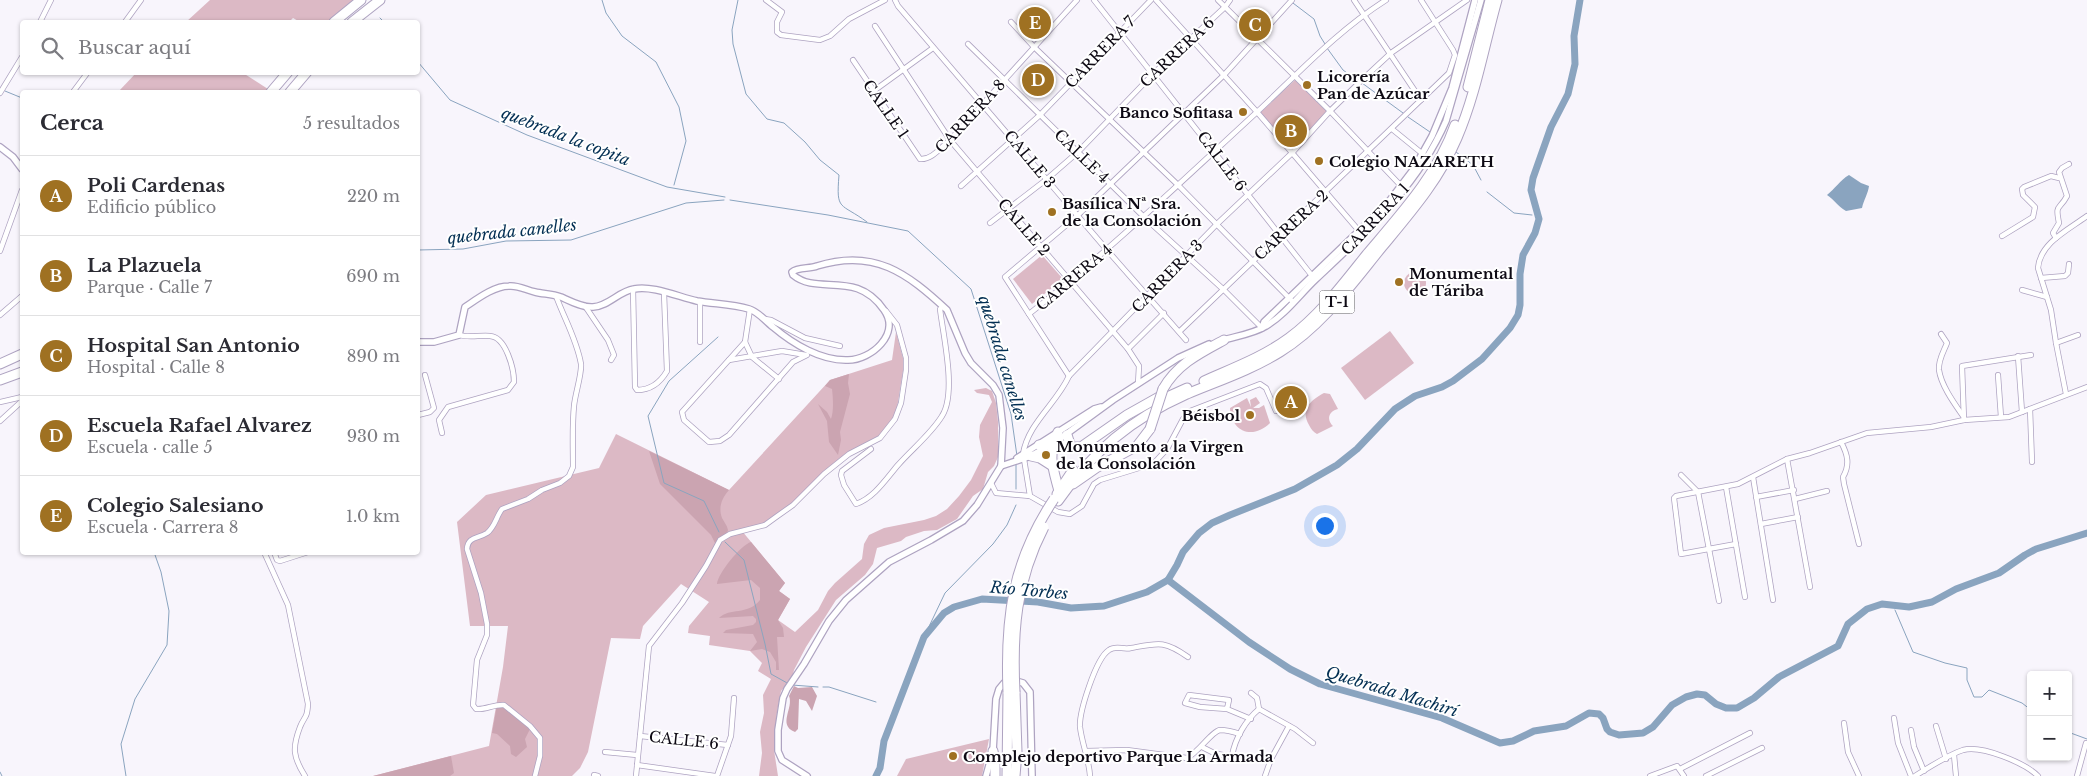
<!DOCTYPE html>
<html lang="es">
<head>
<meta charset="utf-8">
<style>
  body { margin:0; font-family:"Libre Baskerville",serif; background:#f2f2f3; color:#2b2b33 }
  .controls { position:absolute; right:15px; bottom:15px; display:grid; overflow:hidden; border-radius:5px; box-shadow:0 1px 4px #0004 }
  .controls button { width:45px; height:45px; display:grid; place-items:center; padding:0; border:0; border-bottom:1px solid #e1e1e2; background:#fff; color:#2b2b33; font:25px sans-serif }
  .you { position:absolute; left:1324px; top:525px; width:18px; height:18px; margin:-12px; border:4px solid #fff; border-radius:50%; background:#1a73e8; box-shadow:0 0 0 8px #1a73e833 }
  .badge { display:grid; place-items:center; width:32px; height:32px; border-radius:50%; background:#9f7122; color:#fff; font-size:16px; font-weight:700 }
  .pin { position:absolute; translate:-50% -50%; border:2px solid #fff; box-shadow:0 1px 5px #0006 }
  .list { margin:0; padding:0; list-style:none }
  h2 { display:flex; justify-content:space-between; align-items:center; height:65px; margin:0; padding:0 20px; font-size:21px }
  h2 small { font-size:16px; font-weight:400; color:#7c7c81 }
  .list li { display:grid; grid-template-columns:32px 1fr auto; gap:15px; align-items:center; box-sizing:border-box; height:80px; padding:0 20px; border-top:1px solid #e1e1e2 }
  .list b { display:block; font-size:19px; white-space:nowrap }
  .list p { margin:0; font-size:16px; white-space:nowrap; color:#7c7c81 }
  .list em { font-size:16px; font-style:normal; color:#7c7c81 }
  .icon { flex:none; width:28px; height:28px; fill:none; stroke:currentColor; stroke-width:2; stroke-linecap:round; stroke-linejoin:round }
  .map { position:relative; flex:none; width:2087px; height:776px; overflow:hidden }
  .search { position:absolute; background:#fff; box-shadow:0 1px 4px #0004; left:20px; top:20px; width:400px; height:55px; display:flex; align-items:center; gap:12px; box-sizing:border-box; padding:0 18px; border-radius:5px; color:#7c7c81; font-size:19px }
  .panel { position:absolute; background:#fff; box-shadow:0 1px 4px #0004; left:20px; top:90px; width:400px; height:465px; border-radius:5px }
  .map>svg:first-child { display:block }
  .green { fill:#dcb9c5 }
  .forest { fill:#cba4b1 }
  .water { fill:#8aa4bf }
  .lines { fill:none; stroke-linecap:round; stroke-linejoin:round }
  .stream { stroke:#8aa4bf; stroke-width:1 }
  .river { stroke:#8aa4bf; stroke-width:7 }
  .minor-casing { stroke:#aea3c1; stroke-width:6 }
  .tertiary-casing { stroke:#aea3c1; stroke-width:8 }
  .motorway-casing { stroke:#aea3c1; stroke-width:11 }
  .minor { stroke:#fff; stroke-width:4.5 }
  .tertiary { stroke:#fff; stroke-width:5.5 }
  .motorway { stroke:#fff; stroke-width:9 }
  .motorway-bridge-casing { stroke:#aea3c1; stroke-width:11; stroke-linecap:butt }
  .motorway-bridge { stroke:#fff; stroke-width:9 }
  .poi-dot { fill:#9f7122; stroke:#fff; stroke-width:2 }
  .labels { text-anchor:middle; dominant-baseline:central; stroke-width:4; stroke-linejoin:round; paint-order:stroke }
  .shield { fill:#fff; stroke:#56545a; stroke-width:1 }
  .shield-label { font-size:14px; font-weight:bold; fill:#0e0a14 }
  .street-label { font-size:15px; fill:#0e0a14; stroke:#fff }
  .poi-label { font-size:15px; font-weight:bold; fill:#0e0a14; stroke:#fff; text-anchor:start }
  .water-label { font-size:16px; font-style:italic; fill:#032f53; stroke:#fff }
</style>
</head>
<body>
<div class="map">
<svg width="2087" height="776" viewBox="0 0 2087 776">
  <rect width="100%" height="100%" fill="#f8f5fc"/>
  <g class="green">
    <polygon points="210,0 353,0 328,22 300,22 293,18 289,22 186,22"/>
    <polygon points="137,72 243,73 268,89 267,92 118,92"/>
    <polygon points="1295,80 1327,112 1291,149 1259,114"/>
    <polygon points="1042,255 1063,279 1032,304 1013,279"/>
    <circle cx="1415" cy="283" r="11"/>
    <polygon points="1390,331 1414,363 1365,400 1341,368"/>
    <polygon points="896,332 903,358 903,371 895,421 880,438 849,454 793,505 765,525 742,531 785,583 779,591 790,599 778,620 795,632 818,610 828,591 835,583 862,559 864,544 869,535 884,528 924,520 936,516 947,509 959,496 971,480 983,456 979,437 980,425 992,402 989,395 977,393 974,390 986,388 992,391 996,403 998,422 998,457 994,466 988,472 983,489 973,496 957,519 937,530 924,531 906,537 901,541 877,548 873,564 865,575 836,600 806,647 794,670 792,679 781,691 777,712 774,750 778,776 759,776 762,753 760,732 764,713 763,695 771,679 758,671 762,663 750,651 709,645 710,636 688,633 689,626 709,602 681,584 643,626 640,639 611,638 588,752 580,768 572,776 373,776 489,746 503,667 508,626 470,626 457,522 486,495 599,468 616,434 729,490 830,380 892,360"/>
    <path d="M1324,393L1330,394L1338,409C1329,411 1326,419 1333,426L1317,434C1313,432 1311,429 1309,425C1300,409 1311,400 1324,393Z"/>
    <path d="M1256,397L1260,403L1253,408H1259L1264,405L1270,423C1253,440 1231,432 1230,408L1247,398L1251,407L1250,400Z"/>
    <polygon points="989,739 982,776 897,776 906,759"/>
  </g>
  <g class="forest">
    <path d="M849,374L848,383L850,394L840,432L841,440L838,455L829,442L827,421L818,404L827,412L831,419C834,411 833,398 832,389L825,386L830,380Z"/>
    <path d="M649,451L729,490C722,498 718,507 722,518C724,522 727,525 728,530L727,534L716,545L711,535L660,484Z"/>
    <path d="M751,542L785,583L779,591L790,599L778,620L783,628L784,637H777L779,670H776V662L770,652L762,649L750,651L757,642L753,634L723,633L726,630L753,625L756,622V619L753,616L719,618C730,607 747,616 760,600V588L751,580L717,584C718,573 741,545 751,542Z"/>
    <path d="M794,686L798,688L812,687L817,696L812,711L806,701L799,699L798,729L795,732C777,725 794,708 789,696Z"/>
    <polygon points="497,705 504,705 530,729 525,739 527,747 516,757 511,754 510,746 497,734 492,733"/>
    <polygon points="451,756 454,773 450,776 373,776"/>
  </g>
  <path class="water" d="M1849,175L1861,183L1869,186C1868,194 1864,199 1862,208L1846,211C1837,206 1835,200 1827,195C1835,189 1840,180 1849,175Z"/>
  <g class="lines">
    <g class="stream">
      <polyline points="602,0 606,13 622,36 656,62 679,107 686,141 674,185"/>
      <path d="M738,0L732,30L733,44L746,94L767,119L784,123L805,142L820,160L839,175C836,212 840,202 867,222"/>
      <polyline points="1289,0 1314,19 1320,36 1325,44"/>
      <polyline points="380,18 384,22"/>
      <polyline points="1327,48 1343,70 1358,81"/>
      <polyline points="418,62 450,100 527,135 667,187 725,197"/>
      <polyline points="1362,83 1403,113"/>
      <polyline points="5,91 22,98"/>
      <polyline points="1408,117 1430,132"/>
      <polyline points="1456,152 1473,165 1481,180"/>
      <polyline points="1487,192 1514,213 1532,215"/>
      <polyline points="730,200 828,215 908,231 971,289 1011,414 1017,456"/>
      <polyline points="418,250 463,249 506,241 571,240 686,203 724,200"/>
      <polyline points="718,337 669,381 648,416 664,483 704,501 719,532"/>
      <polyline points="1016,489 1016,463"/>
      <polyline points="725,542 744,560 765,644 771,674 789,684"/>
      <polyline points="1895,610 1913,652 1945,663 1967,668 1967,680 1974,697 1982,697 1989,690 2022,703 2031,710"/>
      <polyline points="924,637 945,593 993,544 1007,525 1016,505"/>
      <polyline points="792,685 818,687"/>
      <polyline points="823,687 829,687 876,702"/>
      <polyline points="2068,732 2087,739"/>
      <polyline points="0,772 2,776"/>
      <polyline points="126,776 121,744 135,699 167,645 169,611 161,572 154,552"/>
    </g>
    <g class="river">
      <polyline points="1168,580 1249,642 1290,669 1320,684 1442,718 1500,743 1513,741 1534,731 1566,726 1589,713 1599,714 1603,718 1607,729 1610,732 1619,735 1643,733 1653,727 1672,705 1686,697 1697,694 1705,695 1716,704 1726,708 1737,708 1754,698 1779,677 1838,646 1848,624 1867,609 1882,604 1909,607 1932,602 1956,589 1999,573 2025,555 2036,549 2087,533"/>
      <polyline points="876,776 880,768 884,741 924,637 944,613 954,607 982,599 1038,602 1071,608 1104,606 1147,592 1168,580 1177,565 1183,552 1199,533 1212,523 1230,515 1295,489 1337,465 1357,449 1395,409 1415,396 1442,387 1453,381 1482,359 1510,328 1518,315 1520,305 1520,274 1523,255 1535,233 1539,219 1531,190 1533,178 1551,127 1568,94 1575,64 1574,36 1580,0"/>
    </g>
    <defs>
      <g id="minor">
        <polyline points="766,0 782,12 777,22 777,32 781,35 820,40 830,36 849,19 885,0"/>
        <polyline points="895,0 898,6 1107,250 1186,340"/>
        <polyline points="1094,0 1313,277"/>
        <polyline points="1156,0 1257,112 1360,232"/>
        <polyline points="1218,0 1330,111 1403,188"/>
        <polyline points="1354,0 1421,100"/>
        <polyline points="40,22 51,0"/>
        <polyline points="125,22 141,0"/>
        <polyline points="1011,22 1034,47 1177,184 1293,302"/>
        <polyline points="875,26 950,140 1128,349 1139,366 1138,384"/>
        <polyline points="968,44 1144,217 1224,290 1262,328"/>
        <path d="M853,60L920,159C932,160 941,147 950,140L1077,0"/>
        <polyline points="875,90 933,48"/>
        <polyline points="73,92 88,72"/>
        <polyline points="0,93 22,57"/>
        <polyline points="1392,129 1424,155"/>
        <polyline points="961,186 1040,115 1151,0"/>
        <polyline points="990,223 1047,179 1078,152 1153,74 1225,7 1230,0"/>
        <polyline points="2002,236 2033,217 2035,207 2023,195 2022,189 2024,187 2051,176 2059,178"/>
        <path d="M2056,238L2053,233L2059,223C2055,203 2059,211 2067,196L2059,172L2062,168L2069,164"/>
        <polyline points="0,251 22,190"/>
        <polyline points="2041,278 2065,276 2068,273 2069,264"/>
        <path d="M633,289L635,387L637,390C651,390 660,383 667,371L664,293"/>
        <polyline points="2022,290 2047,297"/>
        <polyline points="585,306 608,340 614,355 611,360"/>
        <polyline points="750,309 745,342 682,412 684,420 709,442 720,441 729,435 786,370 793,362 807,355"/>
        <path d="M1029,314C1109,251 1182,181 1257,112C1299,73 1337,31 1386,0"/>
        <polyline points="0,315 22,296"/>
        <polyline points="765,319 771,320 805,338 840,346"/>
        <polyline points="1180,331 1449,73 1455,55 1453,50 1421,0"/>
        <path d="M1941,334L1947,343C1944,351 1938,360 1939,370C1941,385 1954,403 1963,416"/>
        <polyline points="700,342 700,302"/>
        <polyline points="745,342 752,357 779,379"/>
        <polyline points="2056,343 2078,335"/>
        <polyline points="1128,349 1164,313"/>
        <polyline points="2018,356 2022,412"/>
        <polyline points="729,360 782,351 806,355"/>
        <polyline points="1998,375 2001,417"/>
        <polyline points="1069,376 1005,277 1077,216 1224,75 1292,0"/>
        <path d="M2066,394L2056,343L2051,310L2038,268C2040,243 2068,230 2087,216"/>
        <polyline points="0,402 22,397"/>
        <polyline points="2030,409 2032,462"/>
        <polyline points="418,415 430,412 434,408 425,375"/>
        <polyline points="1964,420 1962,366 2031,355"/>
        <polyline points="0,421 22,401"/>
        <path d="M442,433L439,420L448,407L508,390L514,382C514,369 506,337 490,336C480,335 469,338 459,335"/>
        <path d="M1841,442C1848,455 1850,465 1843,477L1844,484L1859,544"/>
        <path d="M871,449L842,471L841,475L844,485L856,504C874,498 886,479 898,465C912,449 931,434 942,416C957,393 943,335 940,309L942,307"/>
        <path d="M1023,454C1028,423 1057,403 1069,376L1217,224L1292,153L1330,111L1363,79L1391,53L1467,0"/>
        <polyline points="1024,459 1030,496"/>
        <polyline points="1787,459 1810,587"/>
        <polyline points="1681,475 1698,492 1719,601"/>
        <polyline points="1753,477 1773,600"/>
        <polyline points="991,483 996,493 1030,496 1058,512 1070,514 1082,506 1094,484 1100,480 1139,468 1155,462 1167,449 1183,419 1190,411 1260,384 1266,388 1276,411"/>
        <polyline points="1726,487 1745,597"/>
        <polyline points="1756,497 1794,490"/>
        <polyline points="1795,499 1827,491"/>
        <polyline points="1761,524 1798,517"/>
        <polyline points="1736,544 1681,554 1674,498 1676,496 1738,484 1787,459 1810,453 1867,433 1931,427 1964,420 2009,417 2087,387"/>
        <path d="M264,552L288,605L308,704C307,719 305,715 300,727C292,748 293,757 305,776"/>
        <polyline points="274,552 277,560 280,561 308,552"/>
        <polyline points="1251,693 1257,698 1259,709 1295,729 1313,743"/>
        <polyline points="1227,709 1229,700 1189,695 1185,703 1200,707 1227,709 1251,719"/>
        <polyline points="1894,718 1898,743 1911,776"/>
        <polyline points="1844,723 1848,752 1859,776"/>
        <polyline points="1936,726 1946,759"/>
        <polyline points="1911,730 1914,747 1924,771"/>
        <polyline points="640,736 728,745"/>
        <polyline points="1202,747 1214,753 1240,759"/>
        <path d="M1086,751L1127,750L1187,758C1198,753 1212,731 1220,730C1226,730 1234,732 1240,734"/>
        <polyline points="605,752 637,755"/>
        <polyline points="1954,755 1956,776"/>
        <path d="M1232,756C1235,738 1246,720 1259,709"/>
        <polyline points="637,765 715,776"/>
        <polyline points="1680,769 1750,733"/>
        <polyline points="594,775 598,776"/>
        <path d="M535,776L540,756V738L530,726L504,705C494,704 486,710 476,709L473,705L477,660L487,635V624L481,593L467,549C468,536 478,539 487,533C495,527 496,517 502,509L528,499L542,490L560,483L569,476L573,467C573,447 572,426 574,406C575,394 582,374 581,364C577,340 564,318 556,296"/>
        <polyline points="636,776 649,646 682,603 706,566 720,540 730,534 765,525 776,517 793,505 824,474 849,454 880,438 895,419 901,403 906,370 906,358 897,325 886,311"/>
        <polyline points="717,776 731,736 734,698"/>
        <path d="M1090,776C1089,759 1082,744 1080,727C1079,712 1096,658 1109,650C1116,645 1123,650 1131,648C1158,643 1164,640 1188,657"/>
        <polyline points="1265,776 1271,759 1289,726"/>
        <polyline points="1650,776 1677,766 1684,776"/>
        <polyline points="1706,776 1762,748"/>
        <path d="M1915,776C1926,769 1951,754 1963,750C1982,745 2025,763 2038,776"/>
        <polyline points="2077,776 2086,743"/>
      </g>
      <g id="tertiary">
        <polyline points="0,147 13,157 22,169"/>
        <polyline points="1262,328 1264,322 1387,204 1413,170 1432,136 1452,88 1475,0"/>
        <path d="M1223,340C1237,336 1253,334 1266,326C1285,315 1300,294 1316,279C1366,232 1418,186 1446,121L1481,0"/>
        <path d="M418,342H434L459,335L465,307C477,299 494,286 509,286C518,285 526,290 535,292C543,294 552,294 561,297C570,301 583,308 593,307C609,306 619,291 634,289C652,285 679,297 697,301C714,304 732,304 749,309C759,312 765,321 773,327C793,344 821,361 848,360C871,360 901,334 884,310C856,269 818,296 793,275L792,272C798,267 810,269 817,266C874,248 907,273 947,310L965,353L971,363L993,385L999,395L1003,428L1001,466L977,505L963,521L931,540L889,562L846,600L829,621L804,664L787,689L783,698L778,730V751L782,760L807,776"/>
        <polyline points="1017,458 1094,409 1101,407"/>
        <polyline points="1001,466 1031,456 1054,443 1113,400 1178,358 1209,344"/>
        <polyline points="986,776 993,751 996,699 999,689 1004,683 1016,681 1023,683 1030,692 1032,776"/>
      </g>
      <g id="motorway">
        <polyline points="334,22 361,0"/>
        <polyline points="352,22 380,0"/>
        <polyline points="1468,87 1490,0"/>
        <polyline points="271,92 288,72"/>
        <polyline points="290,92 307,72"/>
        <polyline points="0,364 22,354"/>
        <polyline points="0,380 22,372"/>
        <path d="M1204,381C1233,368 1263,357 1289,338C1320,315 1343,284 1367,254C1400,215 1438,174 1455,125"/>
        <path d="M1163,389C1177,364 1200,353 1224,340"/>
        <polyline points="1156,402 1187,388"/>
        <path d="M1058,432C1047,455 1053,468 1059,491"/>
        <polyline points="1067,435 1071,447"/>
        <polyline points="1039,445 1054,443 1071,447 1081,447 1127,415 1159,397"/>
        <polyline points="1031,456 1040,458 1051,465"/>
        <polyline points="1073,484 1096,468 1137,446 1150,429"/>
        <polyline points="1057,494 1073,470"/>
        <path d="M1058,501C1093,451 1131,419 1187,394C1218,381 1251,370 1280,352C1322,326 1351,285 1382,247C1411,212 1439,180 1457,138C1476,94 1484,46 1497,0"/>
        <polyline points="993,751 995,762 995,776"/>
        <polyline points="1007,776 1008,692"/>
        <polyline points="1015,776 1017,752 1015,692"/>
      </g>
    </defs>
    <use href="#minor" class="minor-casing"/>
    <use href="#tertiary" class="tertiary-casing"/>
    <use href="#motorway" class="motorway-casing"/>
    <use href="#minor" class="minor"/>
    <use href="#tertiary" class="tertiary"/>
    <use href="#motorway" class="motorway"/>
    <defs>
      <g id="motorway-bridge">
        <polyline points="1150,429 1163,389"/>
        <path d="M1008,692C1005,618 1012,562 1054,499"/>
        <path d="M1015,692C1012,632 1016,581 1044,527"/>
      </g>
    </defs>
    <use href="#motorway-bridge" class="motorway-bridge-casing"/>
    <use href="#motorway-bridge" class="motorway-bridge"/>
  </g>
  <g class="poi-dot">
    <circle cx="1307" cy="85" r="5"/>
    <circle cx="1243" cy="112" r="5"/>
    <circle cx="1319" cy="161" r="5"/>
    <circle cx="1052" cy="212" r="5"/>
    <circle cx="1399" cy="282" r="5"/>
    <circle cx="1250" cy="415" r="5"/>
    <circle cx="1046" cy="455" r="5"/>
    <circle cx="953" cy="756" r="5"/>
  </g>
  <g class="labels">
    <rect class="shield" x="1319.5" y="290.5" width="35" height="23" rx="4"/>
    <g class="shield-label">
      <text x="1337" y="302">T-1</text>
    </g>
    <g class="street-label">
      <text transform="translate(1100 52) rotate(-46)">CARRERA 7</text>
      <text transform="translate(1177 52) rotate(-43)">CARRERA 6</text>
      <text transform="translate(886 109) rotate(55)">CALLE 1</text>
      <text transform="translate(970 116) rotate(-47)">CARRERA 8</text>
      <text transform="translate(1082 156) rotate(44)">CALLE 4</text>
      <text transform="translate(1030 159) rotate(50)">CALLE 3</text>
      <text transform="translate(1222 161) rotate(53)">CALLE 6</text>
      <text transform="translate(1375 219) rotate(-47)">CARRERA 1</text>
      <text transform="translate(1291 225) rotate(-43)">CARRERA 2</text>
      <text transform="translate(1024 227) rotate(49)">CALLE 2</text>
      <text transform="translate(1167 276) rotate(-46)">CARRERA 3</text>
      <text transform="translate(1074 277) rotate(-40)">CARRERA 4</text>
      <text transform="translate(684 740) rotate(6)">CALLE 6</text>
    </g>
    <g class="poi-label">
      <text x="1317" y="76">Licorería<tspan x="1317" dy="17">Pan de Azúcar</tspan></text>
      <text x="1233" y="112" text-anchor="end">Banco Sofitasa</text>
      <text x="1329" y="161">Colegio NAZARETH</text>
      <text x="1062" y="203">Basílica Nª Sra.<tspan x="1062" dy="17">de la Consolación</tspan></text>
      <text x="1409" y="273">Monumental<tspan x="1409" dy="17">de Táriba</tspan></text>
      <text x="1240" y="415" text-anchor="end">Béisbol</text>
      <text x="1056" y="446">Monumento a la Virgen<tspan x="1056" dy="17">de la Consolación</tspan></text>
      <text x="963" y="756">Complejo deportivo Parque La Armada</text>
    </g>
    <g class="water-label">
      <text transform="translate(566 136) rotate(21)">quebrada la copita</text>
      <text transform="translate(512 231) rotate(-6)">quebrada canelles</text>
      <text transform="translate(1003 358) rotate(73)">quebrada canelles</text>
      <text transform="translate(1029 590) rotate(5)">Río Torbes</text>
      <text transform="translate(1392 691) rotate(17)">Quebrada Machirí</text>
    </g>
  </g>
</svg>
<div class="controls">
<button>+</button>
<button>−</button>
</div>
<div class="you"></div>
<div class="pin badge" style="left:1291px;top:402px">A</div>
<div class="pin badge" style="left:1291px;top:131px">B</div>
<div class="pin badge" style="left:1255px;top:25px">C</div>
<div class="pin badge" style="left:1038px;top:80px">D</div>
<div class="pin badge" style="left:1035px;top:23px">E</div>
<div class="search"><svg class="icon" aria-label="search" viewBox="0 0 24 24"><circle cx="10" cy="10" r="6"/><path d="M15 15l6 6"/></svg>Buscar aquí</div>
<section class="panel">
<h2>Cerca<small>5 resultados</small></h2>
<ul class="list">
<li><span class="badge">A</span><div><b>Poli Cardenas</b><p>Edificio público</p></div><em>220 m</em></li>
<li><span class="badge">B</span><div><b>La Plazuela</b><p>Parque · Calle 7</p></div><em>690 m</em></li>
<li><span class="badge">C</span><div><b>Hospital San Antonio</b><p>Hospital · Calle 8</p></div><em>890 m</em></li>
<li><span class="badge">D</span><div><b>Escuela Rafael Alvarez</b><p>Escuela · calle 5</p></div><em>930 m</em></li>
<li><span class="badge">E</span><div><b>Colegio Salesiano</b><p>Escuela · Carrera 8</p></div><em>1.0 km</em></li>
</ul>
</section>
</div>
</body>
</html>
